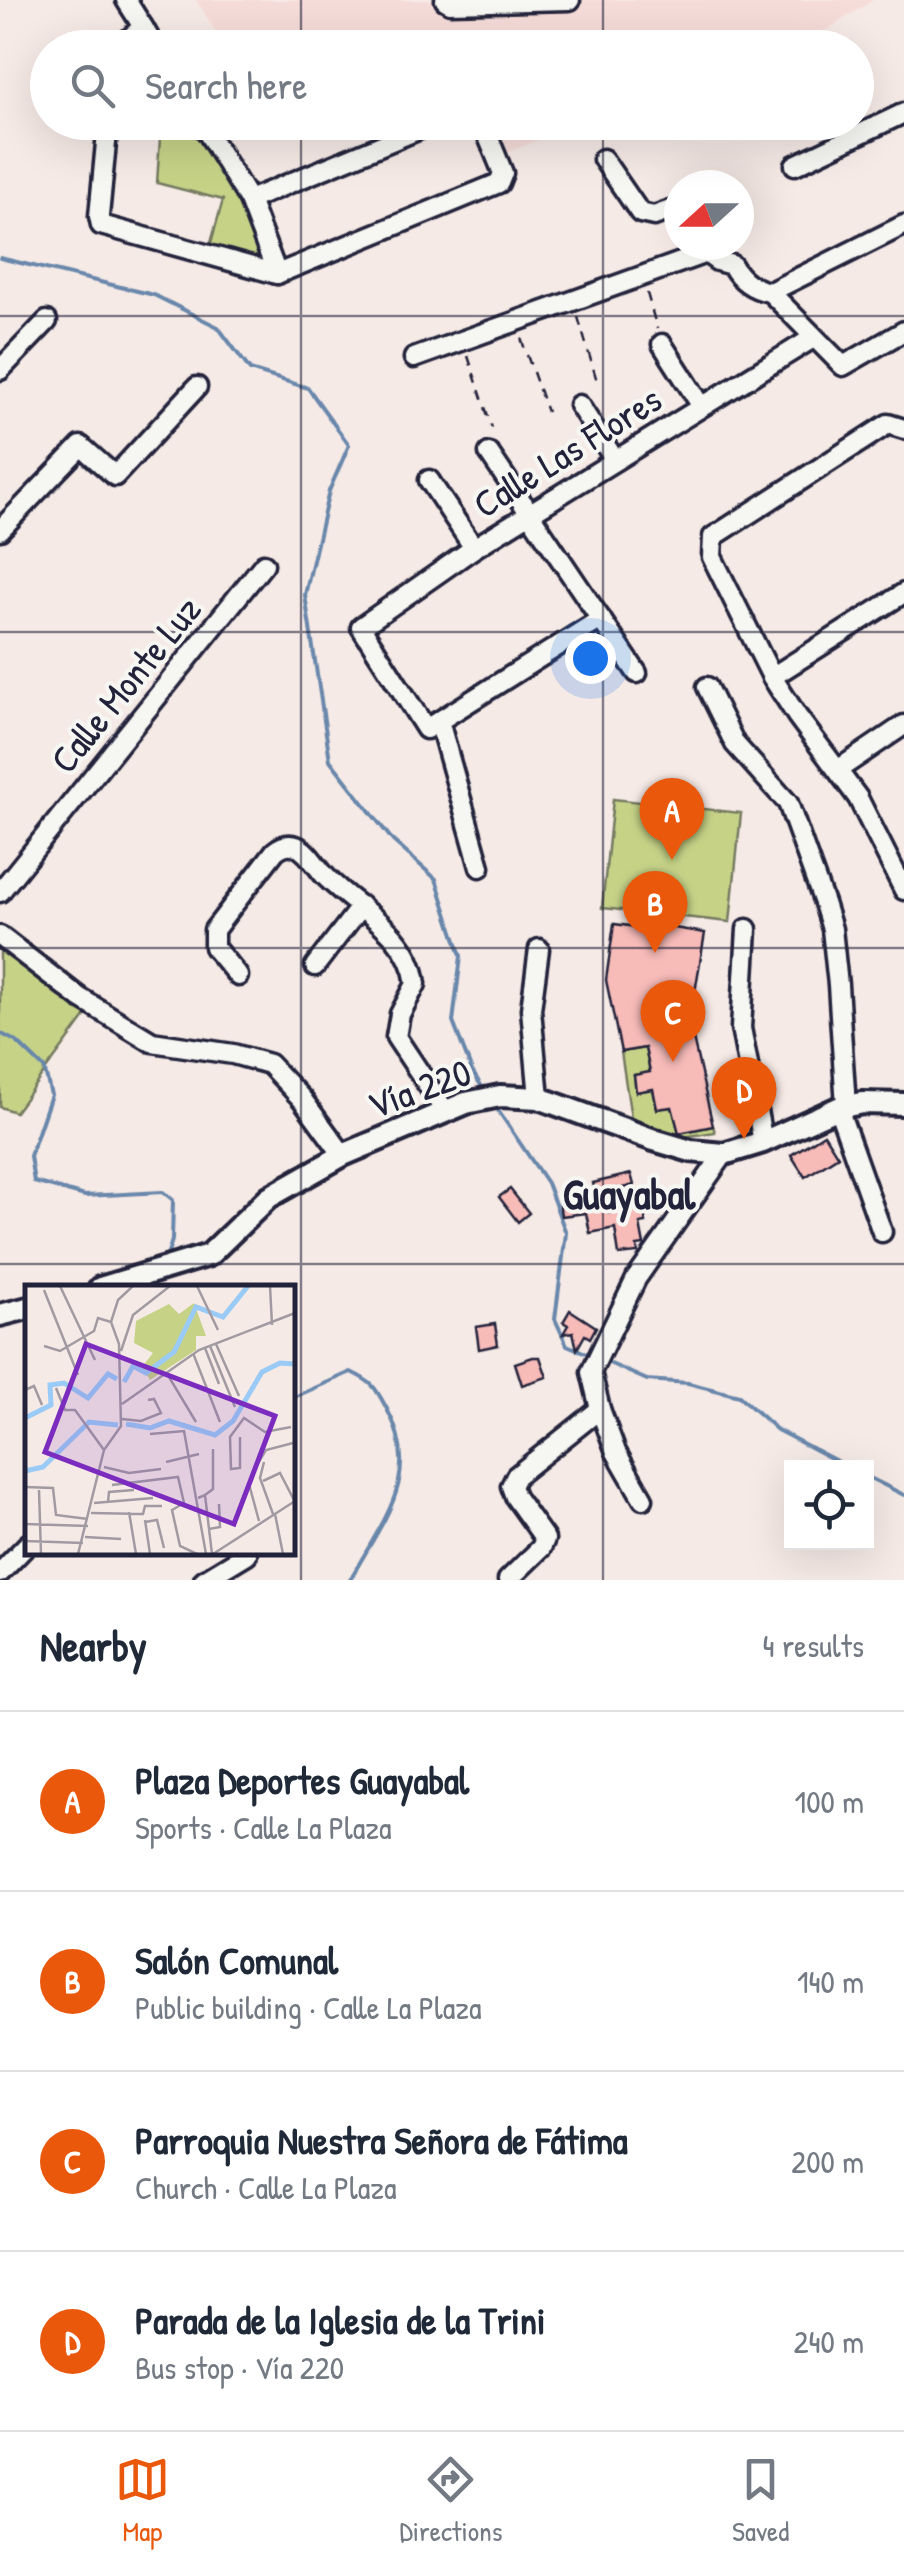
<!DOCTYPE html>
<html lang="en">
<head>
<meta charset="utf-8">
<style>
  body { margin:0; font-family:"Patrick Hand",sans-serif; background:#f2f2f3; color:#1f2937 }
  .controls { position:absolute; right:30px; bottom:30px; display:grid; overflow:hidden; border-radius:0px; box-shadow:0 10px 40px #0002 }
  .controls button { width:90px; height:90px; display:grid; place-items:center; padding:0; border:0; border-bottom:2px solid #e0e1e3; background:#fff; color:#1f2937; font:50px sans-serif }
  .compass { position:absolute; left:664px; top:170px; width:90px; height:90px; border-radius:50%; background:#fff; box-shadow:0 10px 40px #0002; rotate:249deg }
  .you { position:absolute; left:590px; top:658px; width:35px; height:35px; margin:-25px; border:8px solid #fff; border-radius:50%; background:#1a73e8; box-shadow:0 0 0 15px #1a73e833 }
  .badge { display:grid; place-items:center; width:65px; height:65px; border-radius:50%; background:#ea580c; color:#fff; font-size:32px; font-weight:700 }
  .pin { position:absolute; translate:-50% -82px; filter:drop-shadow(0 2px 5px #0008) }
  .pin::after { content:''; position:absolute; top:52px; width:35px; height:30px; background:inherit; clip-path:polygon(0 0,100% 0,50% 100%) }
  .list { margin:0; padding:0; list-style:none }
  h2 { display:flex; justify-content:space-between; align-items:center; height:130px; margin:0; padding:0 40px; font-size:42px }
  h2 small { font-size:32px; font-weight:400; color:#747a83 }
  .list li { display:grid; grid-template-columns:65px 1fr auto; gap:30px; align-items:center; box-sizing:border-box; height:180px; padding:0 40px; border-top:2px solid #e0e1e3 }
  .list b { display:block; font-size:38px; white-space:nowrap }
  .list p { margin:0; font-size:32px; white-space:nowrap; color:#747a83 }
  .list em { font-size:32px; font-style:normal; color:#747a83 }
  .icon { flex:none; width:55px; height:55px; fill:none; stroke:currentColor; stroke-width:2; stroke-linecap:round; stroke-linejoin:round }
  .map { position:relative; flex:none; width:904px; height:1580px; overflow:hidden }
  .search { position:absolute; background:#fff; box-shadow:0 10px 40px #0002; left:30px; right:30px; top:30px; height:110px; display:flex; align-items:center; gap:25px; box-sizing:border-box; padding:0 35px; border-radius:55px; color:#747a83; font-size:38px }
  .sheet { height:850px; background:#fff }
  nav { display:flex; justify-content:space-around; align-items:center; box-sizing:border-box; height:140px; border-top:2px solid #e0e1e3; background:#fff; font-size:28px; color:#747a83 }
  nav a { display:grid; justify-items:center; gap:5px }
  nav .on { color:#ea580c }
  .map>svg:first-child { display:block }
  .built { fill:#f6dcd8 }
  .green { fill:#c6d387; stroke:#747a61; stroke-width:2.5 }
  .lines { fill:none; stroke-linecap:round; stroke-linejoin:round }
  .stream { stroke:#6987ab; stroke-width:4 }
  .building { fill:#f7bbb8; stroke:#22223b; stroke-width:2.5 }
  .minor-casing { stroke:#22223b; stroke-width:25 }
  .major-casing { stroke:#22223b; stroke-width:28 }
  .path { stroke:#22223b; stroke-width:2.5; stroke-dasharray:10 8; stroke-linecap:butt }
  .minor { stroke:#f6f6f2; stroke-width:18 }
  .major { stroke:#f6f6f2; stroke-width:20 }
  .grid { fill:none; stroke:#22223b; stroke-width:2.5; stroke-opacity:0.55 }
  .labels { text-anchor:middle; dominant-baseline:central; stroke-width:8; stroke-linejoin:round; paint-order:stroke }
  .street-label { font-size:38px; fill:#22223b; stroke:#f6f6f2 }
  .quarter-label { font-size:42px; font-weight:bold; fill:#22223b; stroke:#f6f6f2 }
  .inset-river { fill:none; stroke:#99cbf6; stroke-width:5 }
  .inset-road { fill:none; stroke:#a19aa2; stroke-width:2.5 }
  .view { fill:#7b2cbf; fill-opacity:0.15; stroke:#7b2cbf; stroke-width:5 }
  .inset-edge { fill:none; stroke:#22223b; stroke-width:5 }
</style>
</head>
<body>
<div class="map">
<svg width="904" height="1580" viewBox="0 0 904 1580">
  <rect width="100%" height="100%" fill="#f6eae6"/>
  <filter id="ink" filterUnits="userSpaceOnUse"><feTurbulence type="fractalNoise" baseFrequency=".01" numOctaves="2"/><feDisplacementMap in="SourceGraphic" scale="20" xChannelSelector="R" yChannelSelector="G"/><feConvolveMatrix kernelMatrix="1 2 1 2 8 2 1 2 1" color-interpolation-filters="sRGB"/></filter>
  <g filter="url(#ink)">
    <g class="built">
      <polygon points="196,0 873,0 799,48 226,47"/>
      <polygon points="493,123 578,123 506,153"/>
    </g>
    <g class="green">
      <polygon points="161,123 195,123 240,194 267,264 209,250 223,200 157,183"/>
      <polygon points="613,799 741,813 730,922 602,908"/>
      <polygon points="0,951 88,1013 15,1112 0,1107"/>
      <polygon points="645,1048 650,1072 634,1075 636,1091 653,1089 657,1108 672,1107 679,1133 713,1126 715,1132 671,1139 631,1118 621,1052"/>
    </g>
    <g class="lines">
      <g class="stream">
        <polyline points="0,258 154,295 218,327 250,370 308,388 349,445 329,491 305,595 330,760 393,841 436,879 461,956 453,1022 472,1071 484,1090"/>
        <polyline points="0,1033 17,1042 44,1068 51,1095 30,1156 34,1182 85,1196 163,1192 173,1200 172,1240 166,1260"/>
        <polyline points="495,1106 547,1183 566,1233 555,1319 567,1345 593,1356"/>
        <polyline points="602,1360 647,1380 688,1383 739,1396 777,1430 850,1468"/>
        <path d="M292,1398L351,1372C374,1383 375,1387 387,1409C424,1477 381,1522 350,1580"/>
        <polyline points="866,1476 904,1495"/>
      </g>
    </g>
    <g class="building">
      <polygon points="646,920 669,923 668,927 705,933 695,992 682,990 713,1126 679,1133 672,1107 657,1109 653,1089 636,1092 634,1075 650,1072 645,1048 621,1052 606,980 614,924 645,928"/>
      <polygon points="824,1134 838,1156 805,1177 791,1155"/>
      <polygon points="631,1174 634,1185 596,1195 593,1183"/>
      <polygon points="510,1189 529,1213 518,1222 499,1197"/>
      <polygon points="604,1194 608,1213 643,1206 646,1223 640,1224 644,1245 637,1246 638,1253 619,1255 615,1228 590,1233 586,1213 561,1216 559,1200"/>
      <polygon points="570,1310 596,1327 590,1338 585,1335 577,1349 573,1332 563,1334 568,1325 563,1322"/>
      <polygon points="495,1324 498,1345 479,1349 476,1327"/>
      <polygon points="533,1357 540,1357 547,1377 522,1385 515,1363"/>
    </g>
    <g class="lines">
      <defs>
        <g id="minor">
          <polyline points="445,0 450,3 570,0"/>
          <polyline points="143,27 155,48"/>
          <polyline points="118,48 143,27 126,0"/>
          <polyline points="108,122 99,216 101,225 277,274 499,183 503,173 482,122"/>
          <polyline points="201,122 249,200 277,274"/>
          <polyline points="603,159 640,213 654,216 679,207"/>
          <polyline points="795,165 904,113"/>
          <polyline points="249,200 437,122"/>
          <polyline points="904,225 770,292 843,366 904,331"/>
          <polyline points="662,344 701,405"/>
          <path d="M414,358L706,253L717,261L732,265C740,280 752,289 770,292"/>
          <polyline points="0,370 47,321"/>
          <polyline points="579,405 615,460"/>
          <polyline points="904,429 888,424 713,537 712,557 772,677 797,716 858,798 904,890"/>
          <polyline points="489,453 637,673"/>
          <polyline points="429,480 474,548"/>
          <polyline points="0,530 81,446 115,476 197,387"/>
          <polyline points="772,677 904,593"/>
          <polyline points="707,687 735,744 788,803 824,903 832,929 838,985 846,1106"/>
          <polyline points="439,721 601,619"/>
          <polyline points="839,769 904,725"/>
          <polyline points="480,867 439,721 426,729 361,627 474,548 813,338"/>
          <polyline points="0,892 264,564"/>
          <polyline points="747,929 741,1028 763,1142"/>
          <polyline points="0,936 80,998 152,1042 233,1054 269,1064 302,1099 343,1155"/>
          <polyline points="315,966 361,906"/>
          <path d="M238,976L214,947V930L275,851C281,846 287,843 296,846C309,851 318,870 328,879C360,911 410,933 416,984L400,1014L396,1037L445,1111"/>
          <polyline points="539,1098 531,1009 539,949"/>
          <polyline points="838,1108 882,1232"/>
          <polyline points="600,1409 616,1452 643,1499"/>
          <polyline points="0,1573 28,1544"/>
          <polyline points="204,1580 247,1554"/>
          <polyline points="508,1580 541,1548 545,1539 515,1497 511,1486 516,1476 600,1409 591,1372 636,1279 724,1154"/>
        </g>
        <g id="major">
          <polyline points="100,1288 209,1255 269,1197 343,1155 466,1103 500,1096 539,1098 654,1140 691,1151 724,1154 763,1142 838,1108 862,1103 904,1104"/>
          <polyline points="0,1315 28,1308"/>
        </g>
      </defs>
      <use href="#minor" class="minor-casing"/>
      <use href="#major" class="major-casing"/>
      <g class="path">
        <polyline points="647,293 657,329"/>
        <polyline points="578,317 597,381"/>
        <polyline points="521,338 547,412"/>
        <polyline points="468,356 492,428"/>
      </g>
      <use href="#minor" class="minor"/>
      <use href="#major" class="major"/>
    </g>
  </g>
  <path class="grid" d="M301,0V48M603,0V48M301,122V1580M603,122V1580M0,316H904M0,632H904M0,948H904M0,1264H904"/>
  <g class="labels">
    <g class="street-label">
      <text transform="translate(567 451) rotate(-32)">Calle Las Flores</text>
      <text transform="translate(125 684) rotate(-51)">Calle Monte Luz</text>
      <text transform="translate(419 1088) rotate(-20)">Vía 220</text>
    </g>
    <g class="quarter-label">
      <text x="629" y="1193">Guayabal</text>
    </g>
  </g>
  <g transform="translate(25 1285)">
    <rect width="270" height="270" fill="#f6eae6"/>
    <path d="M169,18L181,51H171V65L125,95L117,82L128,68L109,58L111,36L144,19L154,29Z" fill="#c6d387"/>
    <path class="inset-river" d="M99,97L108,81L121,88L149,67L171,22L198,32L223,1M0,133L26,120L25,100L39,98L63,113L83,89L92,94M101,139L125,143L144,136L190,150L208,136L237,87L255,78L270,79M0,186L18,182L64,137L93,140"/>
    <path class="inset-road" d="M35,1L70,75M172,1L193,45M245,1L247,40M19,5L53,90M191,59L214,111M19,61L35,66L69,46L73,33L86,37M185,61L210,122M180,63L194,99M96,66L108,30L145,1M168,68L195,137M141,87L171,137M270,93V169M31,103L40,125H50L79,165M0,105L9,101L17,120M97,119L174,65L270,28M97,134L116,136L136,128L129,114L123,115M125,149L159,146L181,269M215,152V183L206,184L205,152L219,133L240,147L266,142M141,177L174,169M239,177L235,193L248,229M79,182L104,188L136,184M238,196L255,188L270,217M87,200L153,192L159,218L147,225L155,261L172,269M0,202L28,203L31,230L63,234M14,205L16,269M180,210L188,204V164M173,213L180,210L187,269M83,217L84,207L109,205M69,218L128,213M104,227L111,269M66,228L118,229L120,221H137M250,229L258,269M120,235L125,269M234,236L224,199L229,185L241,165L268,158M120,237L132,235L139,263M0,239L63,241M184,244L195,242L194,219M60,252L96,254M0,256L58,258M53,269L79,165L96,141L94,59L86,37L93,15L108,1M188,269L270,216"/>
    <path class="view" d="M61,59L250,131L209,239L20,167Z"/>
    <rect width="270" height="270" class="inset-edge"/>
  </g>
</svg>
<div class="controls">
<button><svg class="icon" aria-label="locate" viewBox="0 0 24 24"><circle cx="12" cy="12" r="6"/><path d="M12 2v4M12 18v4M2 12h4M18 12h4"/></svg></button>
</div>
<svg class="compass" viewBox="-18 -18 36 36"><path d="M0-13l5 13h-10z" fill="#e53935"/><path d="M0 13l5-13h-10z" fill="#747a83"/></svg>
<div class="you"></div>
<div class="pin badge" style="left:672px;top:860px">A</div>
<div class="pin badge" style="left:655px;top:953px">B</div>
<div class="pin badge" style="left:673px;top:1062px">C</div>
<div class="pin badge" style="left:744px;top:1139px">D</div>
<div class="search"><svg class="icon" aria-label="search" viewBox="0 0 24 24"><circle cx="10" cy="10" r="6"/><path d="M15 15l6 6"/></svg>Search here</div>
</div>
<section class="sheet">
<h2>Nearby<small>4 results</small></h2>
<ul class="list">
<li><span class="badge">A</span><div><b>Plaza Deportes Guayabal</b><p>Sports · Calle La Plaza</p></div><em>100 m</em></li>
<li><span class="badge">B</span><div><b>Salón Comunal</b><p>Public building · Calle La Plaza</p></div><em>140 m</em></li>
<li><span class="badge">C</span><div><b>Parroquia Nuestra Señora de Fátima</b><p>Church · Calle La Plaza</p></div><em>200 m</em></li>
<li><span class="badge">D</span><div><b>Parada de la Iglesia de la Trini</b><p>Bus stop · Vía 220</p></div><em>240 m</em></li>
</ul>
</section>
<nav>
<a class="on"><svg class="icon" aria-label="map" viewBox="0 0 24 24"><path d="M3 6l6-2 6 2 6-2v14l-6 2-6-2-6 2zM9 4v14M15 6v14"/></svg>Map</a>
<a><svg class="icon" aria-label="directions" viewBox="0 0 24 24"><path d="M12 3l9 9-9 9-9-9zM9 14v-3h6M13 9l2 2-2 2"/></svg>Directions</a>
<a><svg class="icon" aria-label="saved" viewBox="0 0 24 24"><path d="M7 4h10v16l-5-4-5 4z"/></svg>Saved</a>
</nav>
</body>
</html>
